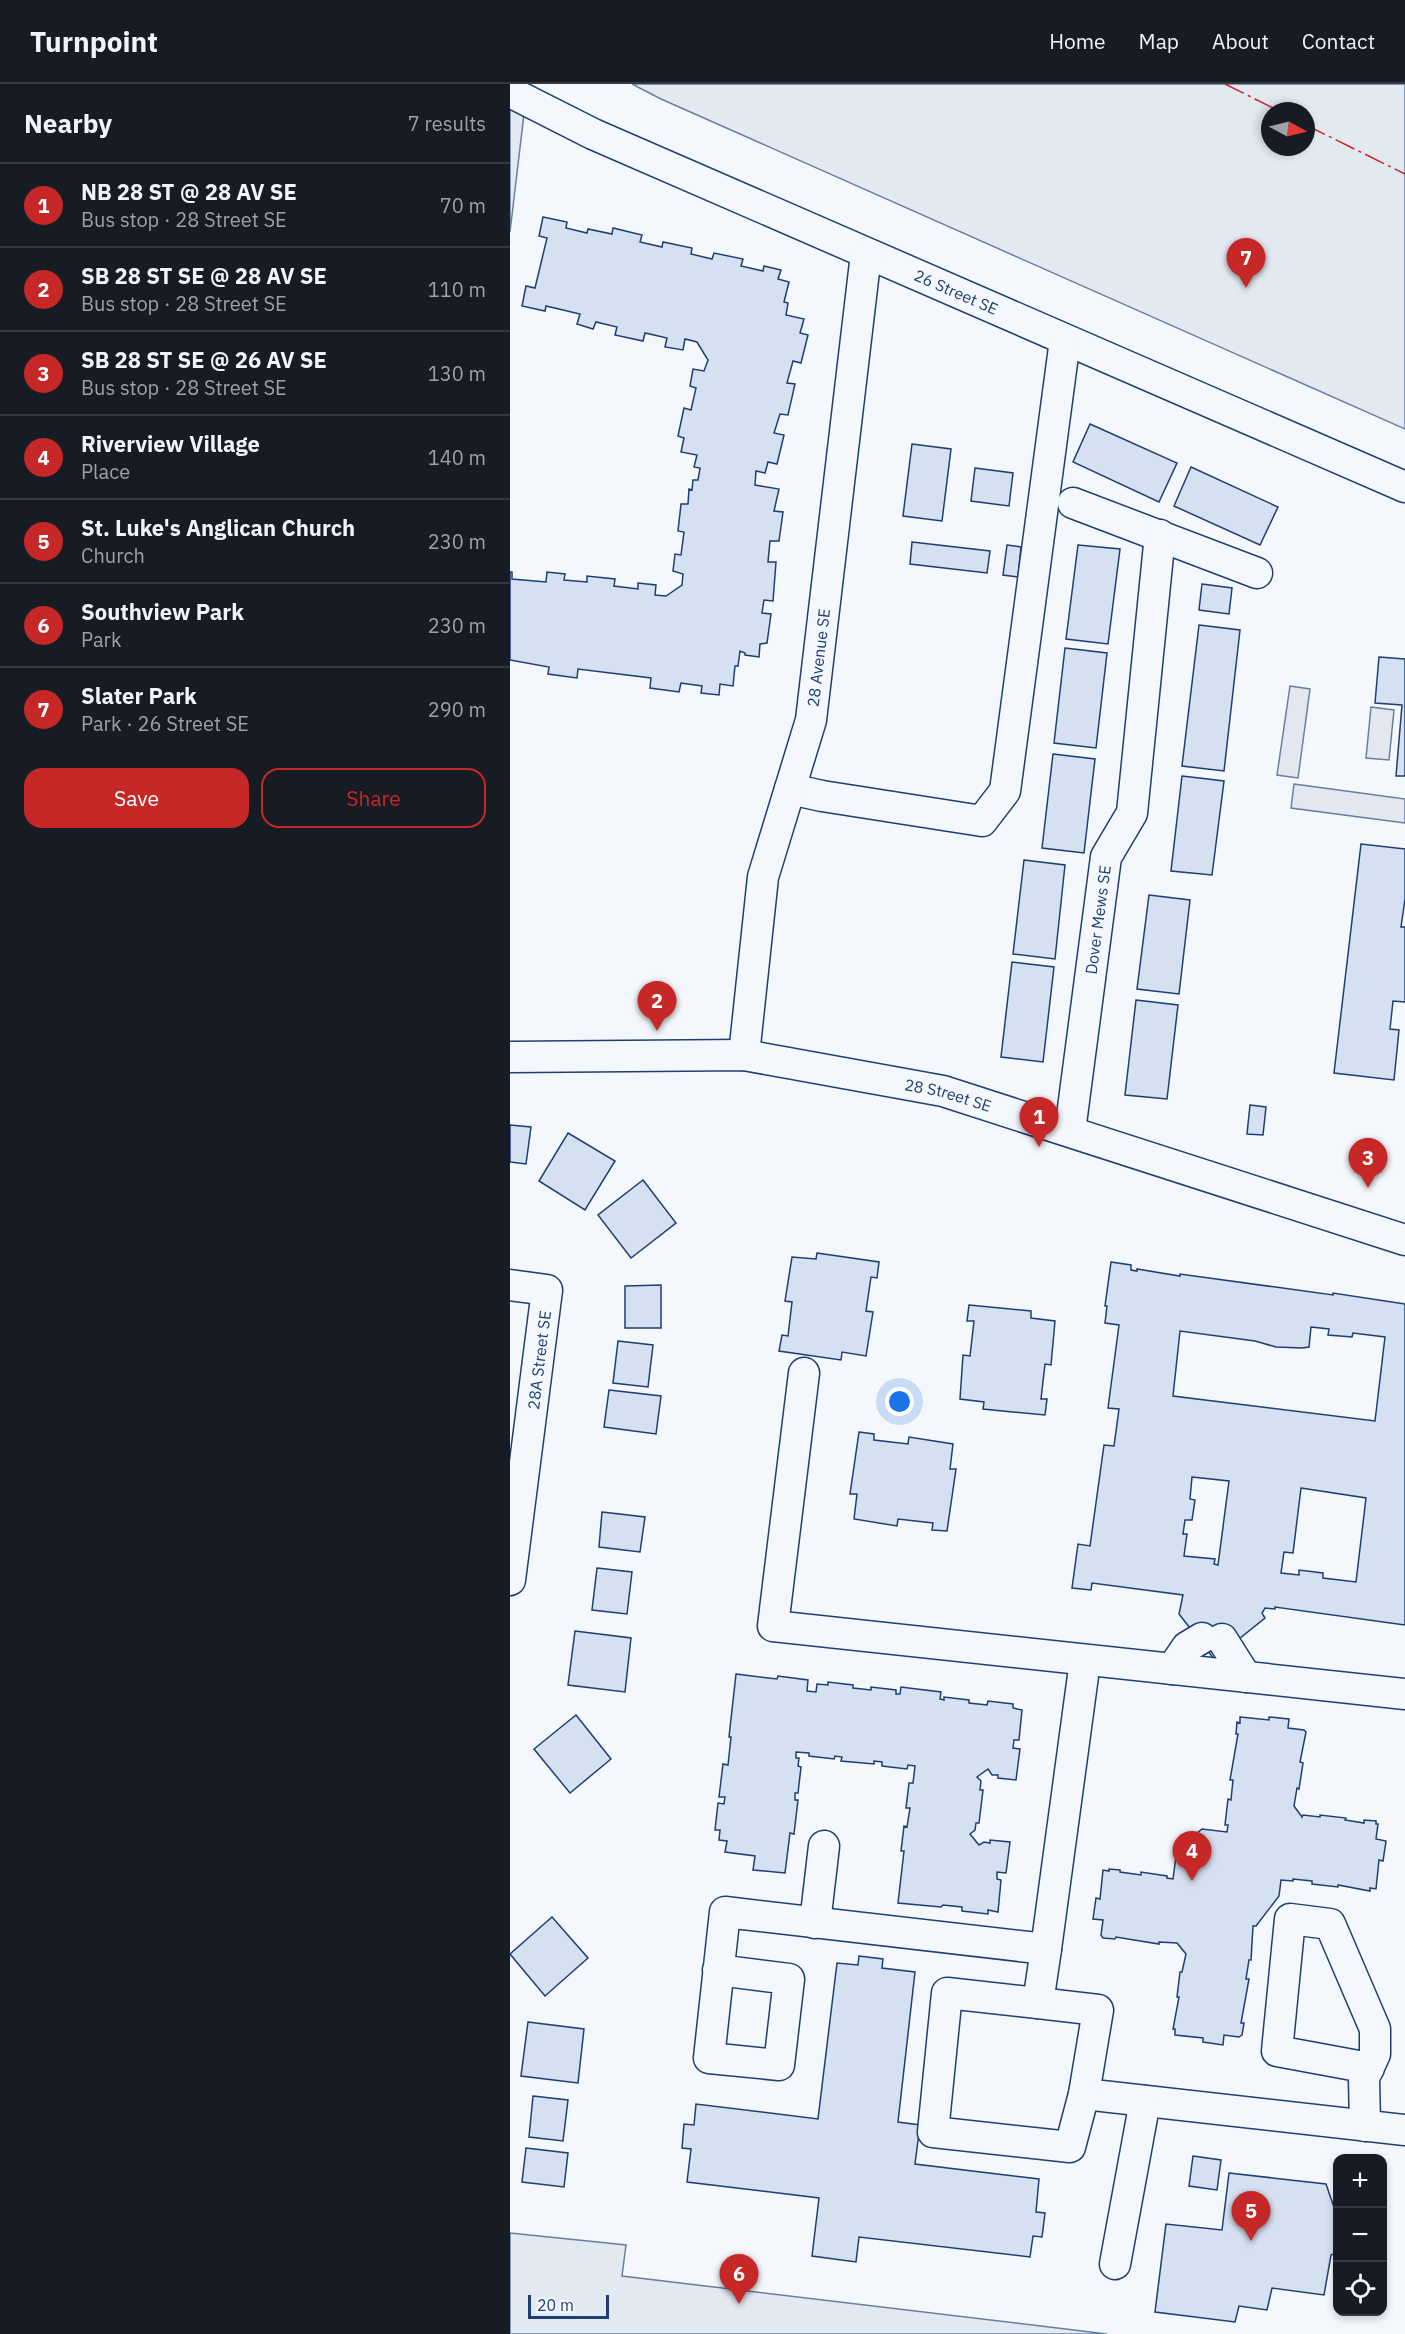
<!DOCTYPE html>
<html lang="en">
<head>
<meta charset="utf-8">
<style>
  body { margin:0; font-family:"IBM Plex Sans",sans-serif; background:#20242c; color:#f1f3f6 }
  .controls { position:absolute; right:18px; bottom:18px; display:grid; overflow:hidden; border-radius:12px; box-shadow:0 3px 9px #0003 }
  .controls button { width:54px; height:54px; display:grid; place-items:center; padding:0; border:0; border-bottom:2px solid #363941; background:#171b24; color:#f1f3f6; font:30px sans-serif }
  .compass { position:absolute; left:751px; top:18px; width:54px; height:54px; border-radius:50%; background:#171b24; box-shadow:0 3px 9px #0003; rotate:97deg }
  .scale { position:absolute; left:18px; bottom:15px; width:81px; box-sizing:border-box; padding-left:6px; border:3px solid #1d3f73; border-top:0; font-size:16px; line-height:21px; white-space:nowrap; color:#1d3f73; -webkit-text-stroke:4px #f4f7fb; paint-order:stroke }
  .you { position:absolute; left:390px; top:1318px; width:21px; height:21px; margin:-15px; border:4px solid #fff; border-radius:50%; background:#1a73e8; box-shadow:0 0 0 9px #1a73e833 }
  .badge { display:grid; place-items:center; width:39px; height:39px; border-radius:50%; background:#c62828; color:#fff; font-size:20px; font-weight:700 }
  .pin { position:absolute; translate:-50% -50px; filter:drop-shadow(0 2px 3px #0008) }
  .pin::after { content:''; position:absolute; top:32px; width:21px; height:18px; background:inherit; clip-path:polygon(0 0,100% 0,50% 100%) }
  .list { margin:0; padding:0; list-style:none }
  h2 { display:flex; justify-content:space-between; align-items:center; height:78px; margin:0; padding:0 24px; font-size:26px }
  h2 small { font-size:20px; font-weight:400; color:#9ea1a6 }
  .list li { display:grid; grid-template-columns:39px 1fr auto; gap:18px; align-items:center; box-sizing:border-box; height:84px; padding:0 24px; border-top:2px solid #363941 }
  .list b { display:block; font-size:22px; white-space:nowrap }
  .list p { margin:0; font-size:20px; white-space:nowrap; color:#9ea1a6 }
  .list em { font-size:20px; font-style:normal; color:#9ea1a6 }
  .actions { display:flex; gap:12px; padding:18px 24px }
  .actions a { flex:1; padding:14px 0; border:2px solid #c62828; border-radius:18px; text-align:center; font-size:21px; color:#c62828 }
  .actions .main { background:#c62828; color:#fff }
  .icon { flex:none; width:33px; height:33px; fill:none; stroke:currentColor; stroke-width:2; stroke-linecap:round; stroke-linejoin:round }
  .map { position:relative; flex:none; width:895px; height:2250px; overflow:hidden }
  header { display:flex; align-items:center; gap:36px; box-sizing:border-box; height:84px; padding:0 30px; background:#171b24; border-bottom:2px solid #363941 }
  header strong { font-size:28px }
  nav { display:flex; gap:33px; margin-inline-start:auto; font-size:21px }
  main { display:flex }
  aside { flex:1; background:#171b24 }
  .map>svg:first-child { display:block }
  .green { fill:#e3e9f0; stroke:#687fa3; stroke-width:1.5; fill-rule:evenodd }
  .parking { fill:#e3e8f0; stroke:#687fa3; stroke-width:1.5 }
  .building { fill:#d5e0f0; stroke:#1d3f73; stroke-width:1.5; fill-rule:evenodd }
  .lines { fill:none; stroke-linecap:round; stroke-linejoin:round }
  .minor-casing { stroke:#1d3f73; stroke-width:33 }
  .minor { stroke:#f4f7fb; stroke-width:30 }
  .power { stroke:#c62828; stroke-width:1.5; stroke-dasharray:21 4.5 3 4.5; stroke-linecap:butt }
  .labels { text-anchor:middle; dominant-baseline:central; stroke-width:4.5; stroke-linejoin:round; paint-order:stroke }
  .street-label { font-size:16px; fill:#1d3f73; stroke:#f4f7fb }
</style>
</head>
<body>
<header>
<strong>Turnpoint</strong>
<nav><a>Home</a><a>Map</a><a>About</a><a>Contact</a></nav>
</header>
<main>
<aside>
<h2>Nearby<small>7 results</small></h2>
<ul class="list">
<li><span class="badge">1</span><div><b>NB 28 ST @ 28 AV SE</b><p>Bus stop · 28 Street SE</p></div><em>70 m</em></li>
<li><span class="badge">2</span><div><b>SB 28 ST SE @ 28 AV SE</b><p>Bus stop · 28 Street SE</p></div><em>110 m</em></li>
<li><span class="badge">3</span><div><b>SB 28 ST SE @ 26 AV SE</b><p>Bus stop · 28 Street SE</p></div><em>130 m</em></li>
<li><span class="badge">4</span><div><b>Riverview Village</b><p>Place</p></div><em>140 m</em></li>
<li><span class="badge">5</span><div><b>St. Luke's Anglican Church</b><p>Church</p></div><em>230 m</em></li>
<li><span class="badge">6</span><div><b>Southview Park</b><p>Park</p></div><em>230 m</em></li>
<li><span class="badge">7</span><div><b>Slater Park</b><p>Park · 26 Street SE</p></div><em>290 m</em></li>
</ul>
<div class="actions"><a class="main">Save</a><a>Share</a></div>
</aside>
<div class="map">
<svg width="895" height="2250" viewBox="0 0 895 2250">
  <rect width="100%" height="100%" fill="#f4f7fb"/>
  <g class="green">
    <path d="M122,0H895V345L151,15ZM760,27H796V63H760Z"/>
    <polygon points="0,23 14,30 0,148"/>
    <polygon points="0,2149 116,2161 112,2192 597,2250 0,2250"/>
  </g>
  <g class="parking">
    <polygon points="780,602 800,605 788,694 767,691"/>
    <polygon points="861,623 884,626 879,676 856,674"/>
    <polygon points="784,700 895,715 895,739 781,724"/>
  </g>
  <g class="building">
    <polygon points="33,133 57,138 56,144 77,149 78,145 102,150 103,144 132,151 130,158 152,163 153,158 182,164 181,170 202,175 204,169 233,175 231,182 253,187 254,182 271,186 268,195 279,198 274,218 278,219 276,231 294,235 290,249 298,251 291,279 283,277 277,299 285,300 278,331 270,330 264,349 274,351 267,380 258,378 255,389 246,387 245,401 269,405 264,427 273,428 269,457 260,457 258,478 266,478 263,517 254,516 252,529 261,530 257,559 250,560 249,573 235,571 235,569 230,567 228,582 225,582 223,602 210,600 209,611 191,609 192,602 171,599 169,608 140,604 141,594 68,585 67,594 38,590 39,583 0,576 0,488 2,488 2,495 36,498 37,488 55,490 54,496 77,498 77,492 105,495 104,502 128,505 128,499 146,501 145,511 156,512 172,501 173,490 163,487 165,470 171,471 174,448 168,447 171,420 178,420 179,405 182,406 183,396 188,396 190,384 184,383 187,371 171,368 174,354 168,352 174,324 181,326 186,304 180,302 183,285 194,287 198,276 187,258 175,255 173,266 155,263 157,254 135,249 133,257 105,251 107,243 86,238 83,245 67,240 70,230 36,222 35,227 12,222 16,202 25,204 37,154 29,152"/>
    <polygon points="580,340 667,379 649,418 563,378"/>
    <polygon points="402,360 441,365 432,437 393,432"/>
    <polygon points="681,383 768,423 750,461 664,422"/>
    <polygon points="465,384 503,389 499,422 461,417"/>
    <polygon points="402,458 480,467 477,489 400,480"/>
    <polygon points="497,461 511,463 508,493 493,491"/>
    <polygon points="568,461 610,465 598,560 556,555"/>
    <polygon points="692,500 722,504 719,530 689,526"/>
    <polygon points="689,541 730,546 714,687 672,682"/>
    <polygon points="555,564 597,569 586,664 544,659"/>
    <polygon points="869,573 895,575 895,692 886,692 892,621 865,619"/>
    <polygon points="543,670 585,675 574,769 532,764"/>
    <polygon points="672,692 714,697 702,791 661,787"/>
    <polygon points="851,760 895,765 895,815 891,843 895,843 895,918 883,917 880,945 889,946 884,996 824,989"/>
    <polygon points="514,776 555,781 545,875 503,870"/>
    <polygon points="639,811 680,816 669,910 627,905"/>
    <polygon points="502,878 544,883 533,978 491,973"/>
    <polygon points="626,916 668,921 657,1015 615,1011"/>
    <polygon points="740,1021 756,1023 753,1051 737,1050"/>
    <polygon points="0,1041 21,1043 16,1080 0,1078"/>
    <polygon points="58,1049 105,1077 75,1126 29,1097"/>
    <polygon points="133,1096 166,1139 121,1174 88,1131"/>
    <polygon points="307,1169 369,1178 367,1194 361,1193 356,1227 363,1228 356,1272 332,1268 331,1276 269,1267 272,1251 278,1252 282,1218 275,1217 282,1173 306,1175"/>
    <path d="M601,1178L621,1181V1186L627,1187V1185L670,1192V1190L823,1211V1209L895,1220V1541L765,1523V1525L755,1524L752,1529L755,1534L704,1575L669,1530L673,1511L582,1499L581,1506L562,1504L568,1460L580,1462L594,1361L604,1362L609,1325L598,1324L609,1241L595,1239L597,1222H595ZM801,1243L819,1245L818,1251L842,1253L843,1249L875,1253L865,1337L663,1312L670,1247L745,1257L766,1263L792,1264L799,1263ZM682,1393L719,1397L708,1481L704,1480L705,1475L674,1472L677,1450H673L675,1436H682L685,1416L680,1415ZM791,1404L856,1414L846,1498L813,1494V1489L789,1486V1491L771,1489L774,1468L783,1469Z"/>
    <polygon points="151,1201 151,1244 115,1244 115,1202"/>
    <polygon points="459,1221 521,1227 521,1234 545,1237 541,1281 535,1280 531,1315 537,1315 535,1331 473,1325 474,1318 450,1315 453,1271 460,1272 464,1237 457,1237"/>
    <polygon points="108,1257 143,1261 138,1303 103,1299"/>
    <polygon points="99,1306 151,1312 146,1350 94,1343"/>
    <polygon points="349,1348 364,1350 364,1356 398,1360 399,1353 443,1360 440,1385 446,1385 437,1447 422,1446 423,1439 388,1435 387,1442 344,1435 347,1410 340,1410"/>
    <polygon points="92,1428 135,1433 130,1468 89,1463"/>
    <polygon points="87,1484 122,1488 117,1530 82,1526"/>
    <polygon points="65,1547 121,1554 115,1608 58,1601"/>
    <polygon points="226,1590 267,1595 268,1592 298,1596 297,1607 306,1608 307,1600 318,1601 318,1598 343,1601 343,1604 361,1606 361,1603 386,1606 386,1610 390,1610 391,1603 431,1608 430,1615 434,1616 434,1613 459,1616 459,1619 477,1621 478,1617 503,1620 503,1624 512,1626 509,1656 504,1656 503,1664 510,1665 506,1696 488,1694 488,1691 482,1691 478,1685 467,1693 471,1697 470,1706 473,1706 469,1739 466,1739 465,1746 460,1750 469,1761 474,1758 480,1759 480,1756 500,1758 496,1789 487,1788 487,1795 491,1796 488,1828 478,1826 478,1830 452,1827 452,1823 433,1821 431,1823 388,1819 394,1767 391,1767 394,1742 397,1743 400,1724 396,1724 399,1699 403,1699 405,1682 398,1681 397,1685 372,1682 372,1678 364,1677 364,1680 331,1677 332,1673 325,1672 324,1675 299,1672 299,1669 286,1668 286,1674 289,1674 288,1682 291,1683 288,1709 285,1709 285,1716 288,1716 284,1750 280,1749 275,1789 243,1786 245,1772 215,1768 217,1757 209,1756 210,1746 205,1746 208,1719 214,1720 215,1713 209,1713 213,1680 218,1681 221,1653 219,1653"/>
    <polygon points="66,1631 101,1675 60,1709 24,1665"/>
    <polygon points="730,1633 759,1636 759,1633 779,1635 778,1644 794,1646 796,1648 790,1678 793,1679 789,1705 787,1704 784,1722 792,1733 793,1731 810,1733 810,1731 836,1734 835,1736 854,1739 854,1736 866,1737 866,1740 868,1740 866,1755 876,1757 873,1777 869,1776 866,1805 860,1804 860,1807 828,1801 828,1803 802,1800 802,1797 783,1795 783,1797 771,1796 769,1812 746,1842 743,1842 741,1876 739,1876 736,1895 739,1895 731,1939 734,1939 732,1951 729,1953 714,1951 713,1961 693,1958 693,1954 665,1951 665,1945 663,1945 669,1913 667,1913 670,1888 672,1888 676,1870 667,1859 649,1858 649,1860 606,1853 605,1855 593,1854 591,1851 593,1836 583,1835 586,1814 590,1815 593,1786 599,1787 599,1785 610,1786 610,1788 631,1791 631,1788 657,1792 657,1794 663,1795 667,1765 692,1745 717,1748 718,1741 715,1741 718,1715 721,1716 723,1696 720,1696 728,1650 726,1650 727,1638 730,1639"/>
    <polygon points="42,1833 78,1874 35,1912 0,1870"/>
    <polygon points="349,1872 373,1875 372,1884 405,1888 388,2038 410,2041 405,2080 529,2095 526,2128 535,2129 532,2153 523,2152 520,2173 349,2153 346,2178 302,2172 309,2114 177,2098 181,2065 172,2064 174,2040 184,2041 186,2020 308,2035 327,1879 348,1881"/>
    <polygon points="18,1938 74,1945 68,1999 11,1992"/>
    <polygon points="23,2012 58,2016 53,2057 19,2053"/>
    <polygon points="16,2064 58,2069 54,2103 12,2098"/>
    <polygon points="683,2072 711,2076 707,2106 679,2102"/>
    <polygon points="719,2089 816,2100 828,2135 828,2168 821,2171 814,2211 762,2204 757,2226 729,2222 725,2238 645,2228 656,2140 712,2146"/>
  </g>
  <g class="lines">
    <defs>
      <g id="minor">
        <path id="s1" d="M0,8L83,50L895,403"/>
        <polyline points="563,419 747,489"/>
        <polyline points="280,705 312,712 472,737 495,707 555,256"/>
        <path id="s2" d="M234,971L253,793L301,636L356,170"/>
        <path id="s3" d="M0,973L234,971L433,1007L895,1156"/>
        <path id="s4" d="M560,1047L596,773L622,729L650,451"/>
        <polyline points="0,1201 37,1206 0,1496"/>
        <polyline points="294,1289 263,1542 895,1610"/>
        <polyline points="712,1555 736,1593"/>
        <polyline points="662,1585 677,1563 692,1554"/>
        <polyline points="305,1839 314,1762"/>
        <polyline points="536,1865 528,1919 588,1926 574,2010 895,2046"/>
        <polyline points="208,1886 279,1895 269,1981 199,1974 215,1828 536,1865 575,1577"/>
        <polyline points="528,1919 437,1909 423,2048 560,2063 574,2010"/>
        <polyline points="855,2042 854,1994 865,1970 865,1945 820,1840 780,1835 767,1967 859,1984"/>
        <polyline points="605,2180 635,2017"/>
      </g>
    </defs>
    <use href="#minor" class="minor-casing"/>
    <use href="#minor" class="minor"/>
    <g class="power">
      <polyline points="715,0 769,27"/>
      <polyline points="796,41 895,90"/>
    </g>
  </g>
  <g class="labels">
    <g class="street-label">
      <text stroke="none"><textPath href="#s1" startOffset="489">26 Street SE</textPath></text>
      <text stroke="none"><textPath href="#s2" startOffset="406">28 Avenue SE</textPath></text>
      <text stroke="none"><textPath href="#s4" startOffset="213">Dover Mews SE</textPath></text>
      <text stroke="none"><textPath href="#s3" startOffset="442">28 Street SE</textPath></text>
      <text transform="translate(29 1276) rotate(-83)">28A Street SE</text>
    </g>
  </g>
</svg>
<div class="controls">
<button>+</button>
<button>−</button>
<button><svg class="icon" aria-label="locate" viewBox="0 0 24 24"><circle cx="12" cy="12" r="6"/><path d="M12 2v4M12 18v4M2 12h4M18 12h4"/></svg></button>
</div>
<svg class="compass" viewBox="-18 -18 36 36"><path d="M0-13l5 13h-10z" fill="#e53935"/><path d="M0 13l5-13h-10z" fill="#9ea1a6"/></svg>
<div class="scale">20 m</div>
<div class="you"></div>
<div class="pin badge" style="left:529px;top:1063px">1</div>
<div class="pin badge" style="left:147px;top:947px">2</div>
<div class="pin badge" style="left:858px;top:1104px">3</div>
<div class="pin badge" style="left:682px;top:1797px">4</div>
<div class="pin badge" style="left:741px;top:2157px">5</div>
<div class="pin badge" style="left:229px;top:2220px">6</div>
<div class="pin badge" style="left:736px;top:204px">7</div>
</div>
</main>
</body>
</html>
